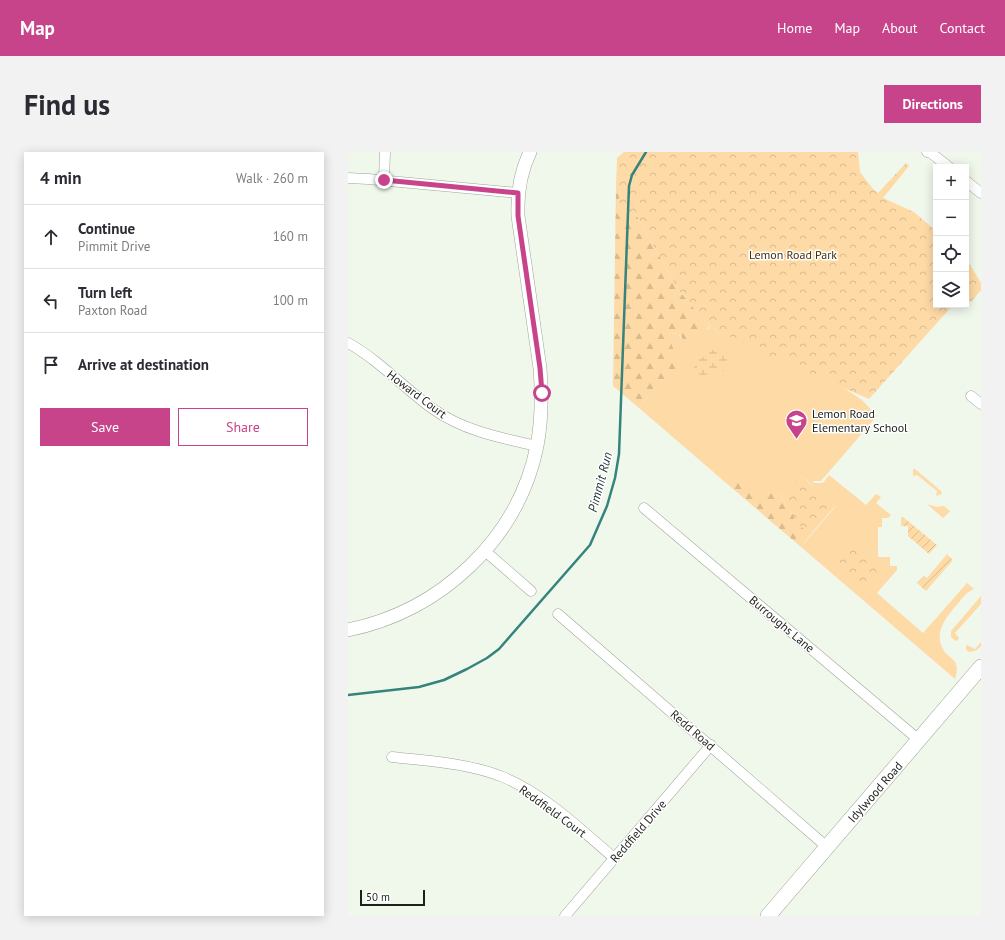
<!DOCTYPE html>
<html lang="en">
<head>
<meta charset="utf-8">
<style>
  body { margin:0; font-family:"PT Sans",sans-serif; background:#f2f2f3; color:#2b2b33 }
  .controls { position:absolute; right:12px; top:12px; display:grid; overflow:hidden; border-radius:0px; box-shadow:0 2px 10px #0003 }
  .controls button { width:36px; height:36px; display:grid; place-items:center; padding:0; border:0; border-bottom:1px solid #e1e1e2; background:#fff; color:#2b2b33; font:20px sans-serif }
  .scale { position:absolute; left:12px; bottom:10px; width:65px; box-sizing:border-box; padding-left:4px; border:2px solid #1d201b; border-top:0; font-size:11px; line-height:14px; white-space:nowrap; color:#1d201b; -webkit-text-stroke:3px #fff; paint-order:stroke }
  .stop { position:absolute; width:12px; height:12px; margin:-9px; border:3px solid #c7448b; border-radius:50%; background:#fff }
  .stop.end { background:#c7448b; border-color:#fff; box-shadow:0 1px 4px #0008 }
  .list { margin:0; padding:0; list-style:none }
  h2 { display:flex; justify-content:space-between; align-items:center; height:52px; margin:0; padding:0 16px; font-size:17px }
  h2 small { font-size:13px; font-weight:400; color:#7c7c81 }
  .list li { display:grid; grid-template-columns:26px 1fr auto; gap:12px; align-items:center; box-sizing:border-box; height:64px; padding:0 16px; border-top:1px solid #e1e1e2 }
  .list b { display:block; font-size:15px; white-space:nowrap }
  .list p { margin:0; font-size:13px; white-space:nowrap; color:#7c7c81 }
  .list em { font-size:13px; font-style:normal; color:#7c7c81 }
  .actions { display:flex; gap:8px; padding:12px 16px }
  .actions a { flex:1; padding:9px 0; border:1px solid #c7448b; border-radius:0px; text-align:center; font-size:14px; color:#c7448b }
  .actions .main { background:#c7448b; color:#fff }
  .icon { flex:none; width:22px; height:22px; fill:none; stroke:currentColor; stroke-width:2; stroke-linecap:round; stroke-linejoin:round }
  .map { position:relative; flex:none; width:633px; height:764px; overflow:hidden; border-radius:0px }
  header { display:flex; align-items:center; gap:24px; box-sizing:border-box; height:56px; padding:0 20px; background:#c7448b; color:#fff }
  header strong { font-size:19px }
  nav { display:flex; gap:22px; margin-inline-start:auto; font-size:14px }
  .intro { display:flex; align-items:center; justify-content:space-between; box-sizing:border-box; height:96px; padding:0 24px }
  h1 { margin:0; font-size:28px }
  .button { padding:10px 18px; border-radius:0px; background:#c7448b; color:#fff; font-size:14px; font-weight:700 }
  main { display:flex; gap:24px; padding:0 24px }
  aside { flex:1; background:#fff; border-radius:0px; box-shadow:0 2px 10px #0003 }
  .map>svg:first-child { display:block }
  .grass { fill:#fedaa6; fill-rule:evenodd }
  .forest { fill:url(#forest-firs) }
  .wetland { fill:url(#wetland-marsh) }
  .park { fill:url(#park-crowns) }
  .garden { fill:url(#garden-furrows) }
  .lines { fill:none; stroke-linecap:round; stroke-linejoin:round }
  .stream { stroke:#36837e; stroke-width:2.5 }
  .minor-casing { stroke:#9ca498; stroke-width:11 }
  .tertiary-casing { stroke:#9ca498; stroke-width:14 }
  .secondary-casing { stroke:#9ca498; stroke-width:16 }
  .minor { stroke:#fff; stroke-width:10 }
  .tertiary { stroke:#fff; stroke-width:13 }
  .secondary { stroke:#fff; stroke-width:15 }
  .route { stroke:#c7448b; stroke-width:5 }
  .labels { text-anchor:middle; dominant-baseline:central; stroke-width:3; stroke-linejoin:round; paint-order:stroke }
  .park-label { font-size:12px; fill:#452f09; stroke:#fff }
  .street-label { font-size:12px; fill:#1d201b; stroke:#fff }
  .poi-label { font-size:12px; fill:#1d201b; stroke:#fff; text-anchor:start }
  .water-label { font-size:13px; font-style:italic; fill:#1b3332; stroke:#fff }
</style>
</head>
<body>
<header>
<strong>Map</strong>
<nav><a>Home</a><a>Map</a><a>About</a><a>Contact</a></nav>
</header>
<div class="intro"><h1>Find us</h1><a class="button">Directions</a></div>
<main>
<aside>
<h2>4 min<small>Walk · 260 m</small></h2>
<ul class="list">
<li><svg class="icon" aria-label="ahead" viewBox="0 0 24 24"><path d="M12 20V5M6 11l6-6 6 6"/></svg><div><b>Continue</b><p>Pimmit Drive</p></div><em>160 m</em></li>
<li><svg class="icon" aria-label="left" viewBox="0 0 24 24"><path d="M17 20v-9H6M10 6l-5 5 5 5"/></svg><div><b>Turn left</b><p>Paxton Road</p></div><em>100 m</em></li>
<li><svg class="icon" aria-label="arrive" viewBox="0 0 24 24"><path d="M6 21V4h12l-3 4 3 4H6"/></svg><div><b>Arrive at destination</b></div></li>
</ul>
<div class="actions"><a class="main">Save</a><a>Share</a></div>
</aside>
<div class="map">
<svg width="633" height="764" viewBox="0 0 633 764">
  <defs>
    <pattern id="forest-firs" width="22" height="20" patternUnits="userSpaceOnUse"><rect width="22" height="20" fill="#fedaa6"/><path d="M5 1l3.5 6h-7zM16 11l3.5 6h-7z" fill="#d9bb8e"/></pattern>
    <pattern id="wetland-marsh" width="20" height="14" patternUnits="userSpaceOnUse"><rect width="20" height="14" fill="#fedaa6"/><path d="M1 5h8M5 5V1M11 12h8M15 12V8" fill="none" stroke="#d9bb8e"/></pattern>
    <pattern id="park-crowns" width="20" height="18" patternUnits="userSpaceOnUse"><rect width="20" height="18" fill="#fedaa6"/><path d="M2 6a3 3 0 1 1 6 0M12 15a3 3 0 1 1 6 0" fill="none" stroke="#d9bb8e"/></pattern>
    <pattern id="garden-furrows" width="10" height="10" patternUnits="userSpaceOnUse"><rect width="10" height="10" fill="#fedaa6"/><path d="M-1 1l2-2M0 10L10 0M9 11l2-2" fill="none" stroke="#d9bb8e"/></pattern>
  </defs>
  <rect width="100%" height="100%" fill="#f0f8ec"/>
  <g class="grass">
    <path d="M362,173L369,179L496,236L514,248L529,264L473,329H466L465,331H475L481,323L518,353L528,342L533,345L528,351L543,363L540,366H534V375H530V405H542V414H549V418L529,441L575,481L619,431L626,437C617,440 612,450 606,456C597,467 587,480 594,495C600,509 614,505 607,527L453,395L487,355L464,335L465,334L453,324L432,344L380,328L377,330L291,256L314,228L316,227H323L330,216L321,185L322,181L331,182L332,185L339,190L345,182L360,177ZM504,387L537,415L486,410Z"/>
    <polygon points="565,317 567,317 593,339 594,342 588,344 589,339 569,323 565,324"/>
    <polygon points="579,352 589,355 596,354 602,359 595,366"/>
    <polygon points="633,444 633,452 607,481 611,486 610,488 608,489 603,485 603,479"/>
    <polygon points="633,490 633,494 629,498 622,500 618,498 618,494 619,493 627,497"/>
  </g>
  <g class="forest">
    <path d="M268,34L272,37L270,55L289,64L329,136L355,167L362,173L357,179C343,181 347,183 338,191L331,182L322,181L321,185C324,195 342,233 316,227L314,228L291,256L265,234Z"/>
    <polygon points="380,327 432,344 446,364 446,369 463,382 453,395 377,330"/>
  </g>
  <polygon class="wetland" points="363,198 368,198 379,202 380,208 377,212 379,218 368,220 356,228 348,223 346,216 348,208 358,204"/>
  <g class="park">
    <polygon points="276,0 510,0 512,20 525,37 530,41 558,11 561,14 535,46 566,60 588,79 588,153 605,153 521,247 427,206 369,179 355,167 329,136 289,64 270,55 272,37 268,34 269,6"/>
    <polygon points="618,106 633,131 633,138 623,150 618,145"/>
    <polygon points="453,324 487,354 463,382 446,369 446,364 432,344"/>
    <polygon points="504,387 537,415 519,437 485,409"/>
  </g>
  <g class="garden">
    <polygon points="555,365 589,393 581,402 560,384 560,374 553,374 553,367"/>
    <polygon points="599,402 605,408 578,439 569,431 576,424 579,426"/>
  </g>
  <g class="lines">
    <polyline class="stream" points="0,543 71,535 96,528 119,517 139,506 151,497 242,393 259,354 267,326 271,302 281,34 284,23 298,0"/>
    <defs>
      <g id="minor">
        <polyline points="579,0 583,1 601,15"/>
        <polyline points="0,26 20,27 170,41"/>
        <polyline points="36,28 37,0"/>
        <polyline points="618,29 633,41"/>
        <path d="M0,191C31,208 57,237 85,257C116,279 153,286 189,294"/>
        <polyline points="623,244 633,252"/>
        <polyline points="296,356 571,588"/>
        <polyline points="137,399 183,439"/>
        <polyline points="210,462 479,695"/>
        <path d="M44,605C81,609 120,611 155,625C198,643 232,677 266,706"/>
        <polyline points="217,764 363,593"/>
      </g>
      <path id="tertiary" d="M0,478C92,459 170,388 189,294C194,268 194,242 192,216L170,64C169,41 172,21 182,0"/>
      <polyline id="secondary" points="420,764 633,515"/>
    </defs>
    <use href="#minor" class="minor-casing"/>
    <use href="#tertiary" class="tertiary-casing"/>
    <use href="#secondary" class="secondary-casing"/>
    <use href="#minor" class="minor"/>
    <use href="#tertiary" class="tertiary"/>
    <use href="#secondary" class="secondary"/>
  </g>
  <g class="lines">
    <polyline class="route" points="36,28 170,41 170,64 192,216 194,241"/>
  </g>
  <defs>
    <symbol id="school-pin" viewBox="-11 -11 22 30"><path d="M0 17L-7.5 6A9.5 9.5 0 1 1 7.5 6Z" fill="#c7448b" stroke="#fff"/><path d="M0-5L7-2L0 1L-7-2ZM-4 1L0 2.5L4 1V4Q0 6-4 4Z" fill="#fff"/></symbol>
  </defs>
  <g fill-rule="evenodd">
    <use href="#school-pin" x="436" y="256" width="25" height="34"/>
  </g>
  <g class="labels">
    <g class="park-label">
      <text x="445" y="102">Lemon Road Park</text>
    </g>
    <g class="street-label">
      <text transform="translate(69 242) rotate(37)">Howard Court</text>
      <text transform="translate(434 472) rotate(40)">Burroughs Lane</text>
      <text transform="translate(345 578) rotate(41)">Redd Road</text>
      <text transform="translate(527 640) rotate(-49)">Idylwood Road</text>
      <text transform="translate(205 659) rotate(36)">Reddfield Court</text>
      <text transform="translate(290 679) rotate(-49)">Reddfield Drive</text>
    </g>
    <g class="poi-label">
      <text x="464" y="261">Lemon Road<tspan x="464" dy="14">Elementary School</tspan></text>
    </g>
    <g class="water-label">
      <text transform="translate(252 330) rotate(-75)">Pimmit Run</text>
    </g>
  </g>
</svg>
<div class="controls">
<button>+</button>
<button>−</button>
<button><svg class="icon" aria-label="locate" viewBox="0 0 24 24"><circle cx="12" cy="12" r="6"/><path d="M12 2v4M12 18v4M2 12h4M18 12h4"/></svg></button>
<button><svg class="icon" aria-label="layers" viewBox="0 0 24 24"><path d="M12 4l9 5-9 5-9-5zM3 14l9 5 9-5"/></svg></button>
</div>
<div class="scale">50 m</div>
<div class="stop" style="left:194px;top:241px"></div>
<div class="stop end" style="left:36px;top:28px"></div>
</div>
</main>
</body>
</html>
